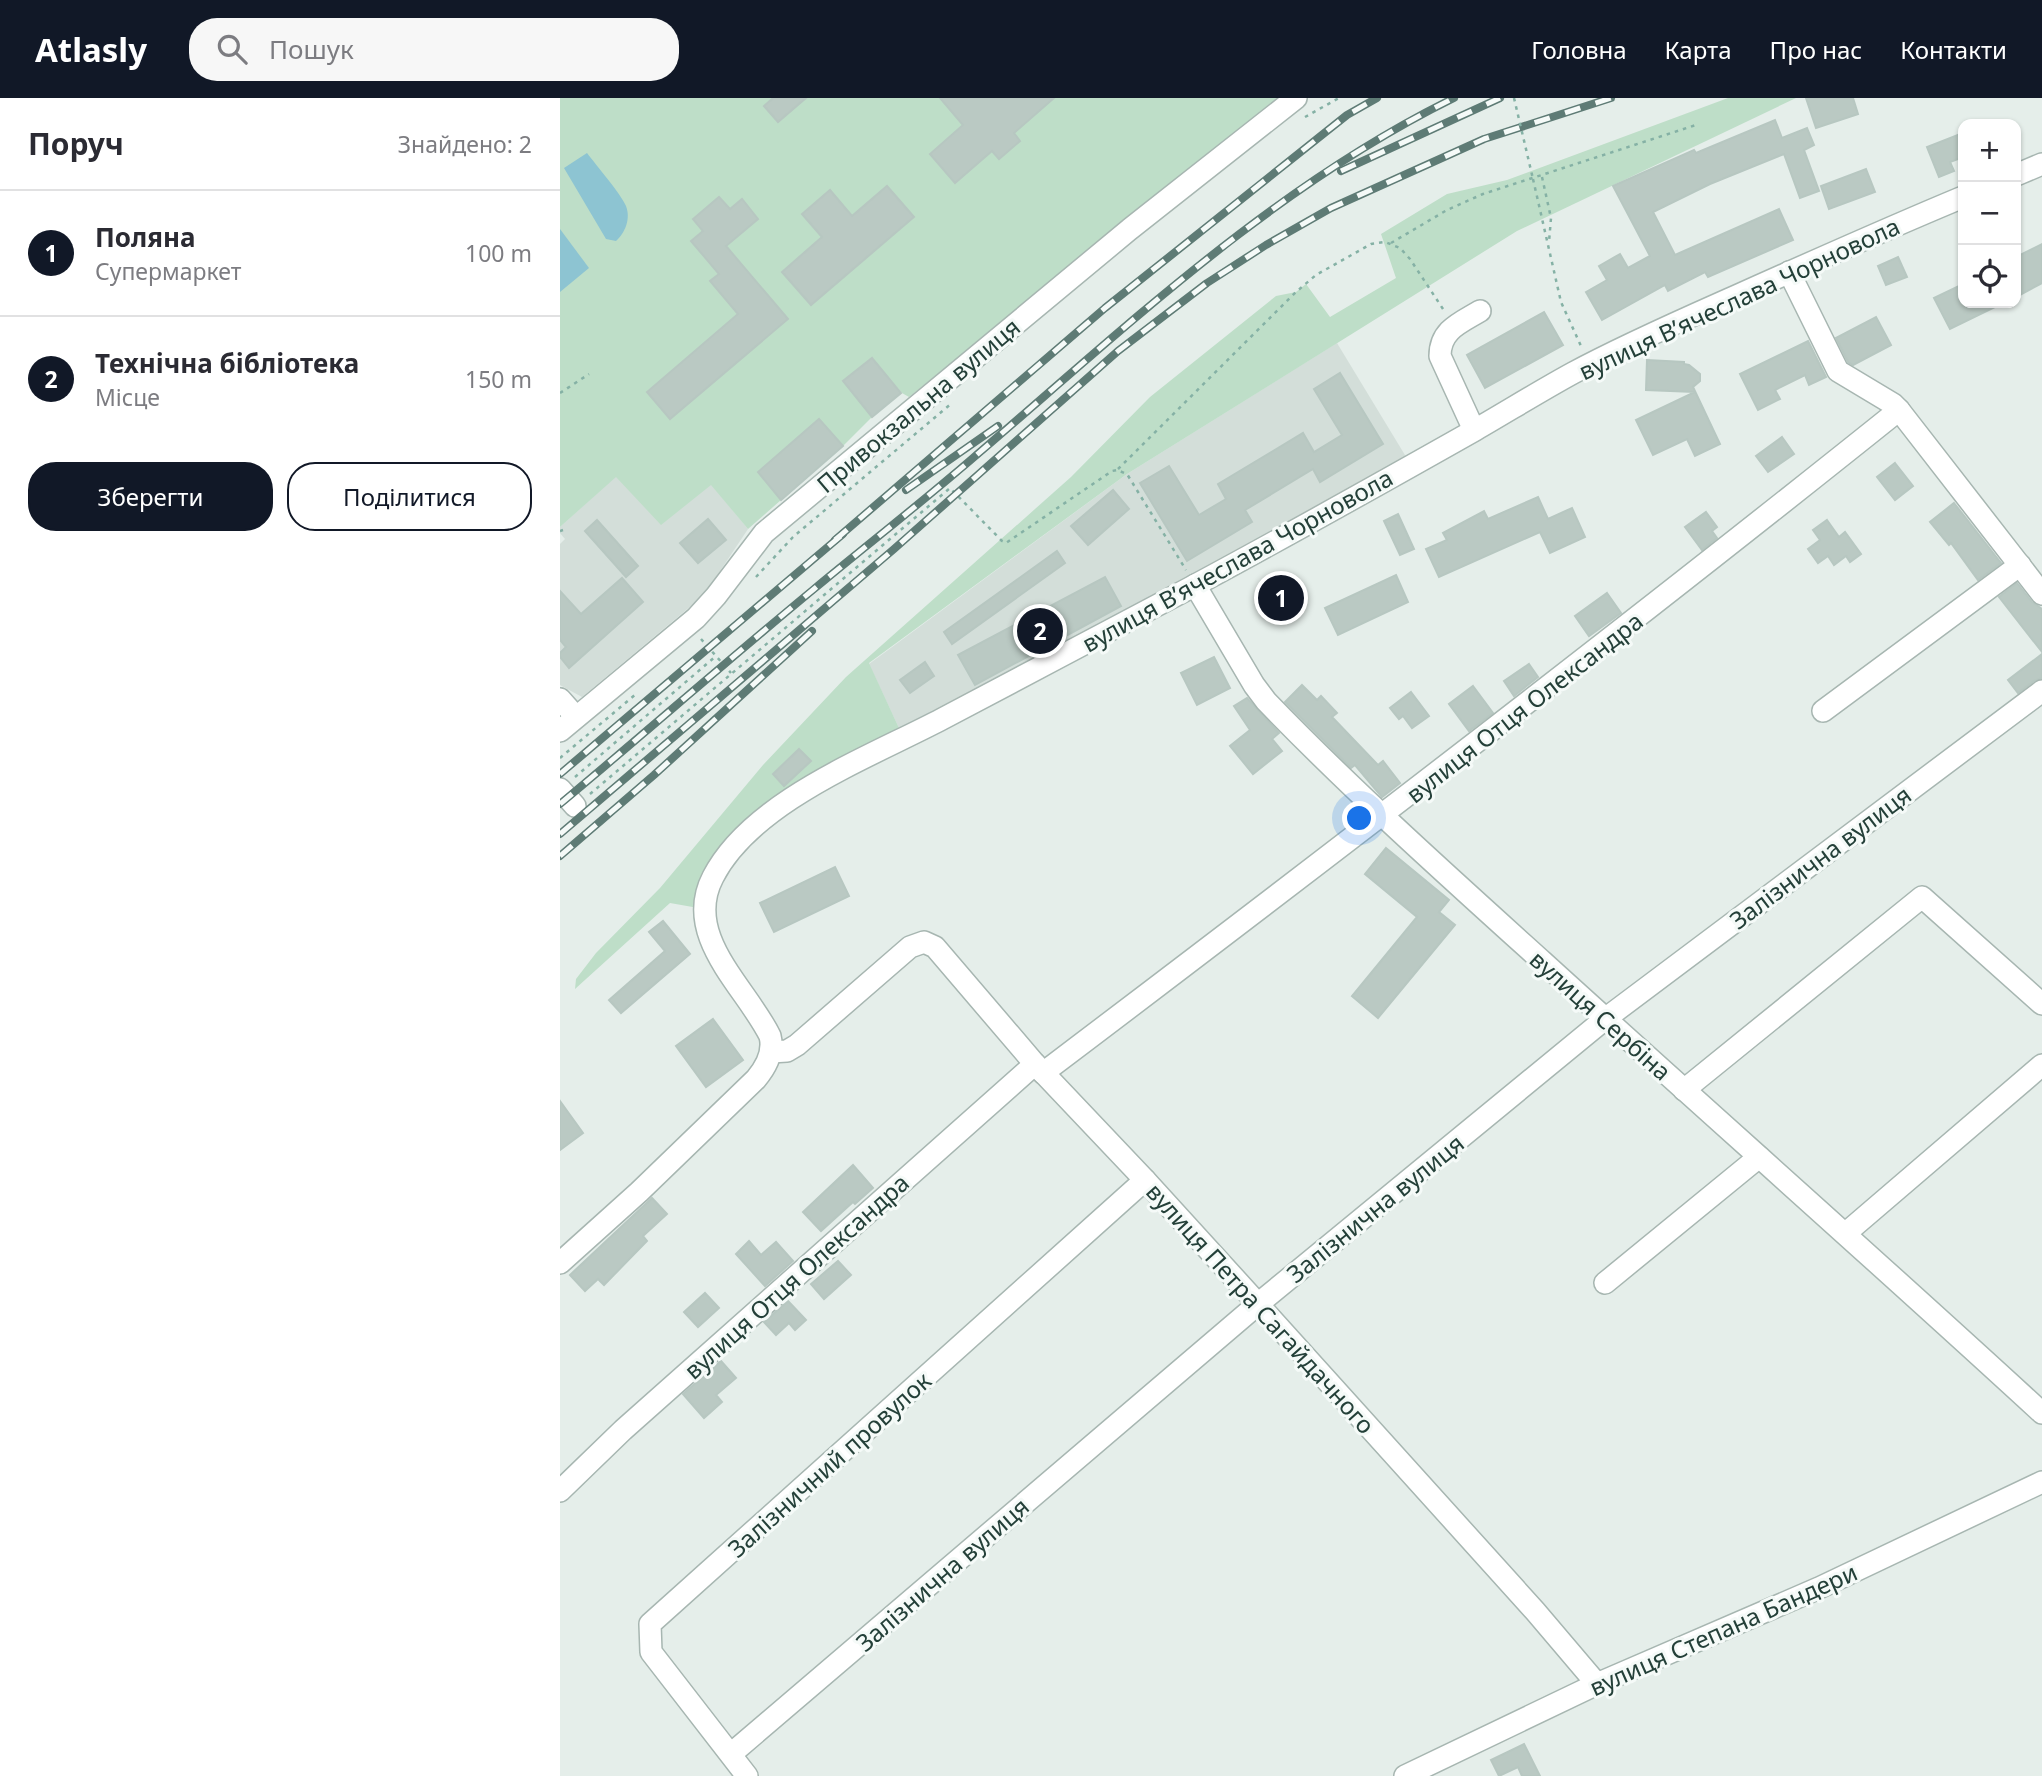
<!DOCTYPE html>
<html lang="uk">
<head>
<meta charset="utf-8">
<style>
  body { margin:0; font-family:"Noto Sans",sans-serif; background:#f7f7f7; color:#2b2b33 }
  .controls { position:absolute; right:21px; top:21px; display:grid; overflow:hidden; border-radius:14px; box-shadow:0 2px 5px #0004 }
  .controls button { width:63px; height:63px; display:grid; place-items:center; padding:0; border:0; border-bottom:2px solid #e1e1e2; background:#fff; color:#2b2b33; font:35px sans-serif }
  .you { position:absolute; left:800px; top:721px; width:24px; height:24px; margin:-18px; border:5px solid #fff; border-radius:50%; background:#1a73e8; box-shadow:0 0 0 10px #1a73e833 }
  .badge { display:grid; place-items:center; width:46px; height:46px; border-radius:50%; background:#111827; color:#fff; font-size:23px; font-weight:700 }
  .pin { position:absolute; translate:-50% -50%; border:4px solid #fff; box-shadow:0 2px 7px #0006 }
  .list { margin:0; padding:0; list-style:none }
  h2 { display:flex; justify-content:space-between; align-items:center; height:91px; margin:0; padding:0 28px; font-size:30px }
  h2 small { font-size:23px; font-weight:400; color:#7c7c81 }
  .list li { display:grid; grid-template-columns:46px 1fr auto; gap:21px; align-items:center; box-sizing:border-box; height:126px; padding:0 28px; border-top:2px solid #e1e1e2 }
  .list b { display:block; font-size:26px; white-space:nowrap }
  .list p { margin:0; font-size:23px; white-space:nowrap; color:#7c7c81 }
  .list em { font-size:23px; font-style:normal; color:#7c7c81 }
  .actions { display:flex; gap:14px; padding:21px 28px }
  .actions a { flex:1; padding:16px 0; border:2px solid #111827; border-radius:28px; text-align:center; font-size:24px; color:#111827 }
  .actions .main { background:#111827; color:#fff }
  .icon { flex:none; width:38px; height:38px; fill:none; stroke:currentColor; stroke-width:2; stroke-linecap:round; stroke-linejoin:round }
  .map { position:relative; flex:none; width:1482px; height:1678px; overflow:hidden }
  header { display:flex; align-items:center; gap:42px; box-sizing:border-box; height:98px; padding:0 35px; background:#111827; color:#fff }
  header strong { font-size:33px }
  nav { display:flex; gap:38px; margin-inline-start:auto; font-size:24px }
  .search { width:490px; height:63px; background:#f7f7f7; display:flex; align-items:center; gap:18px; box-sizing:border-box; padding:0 24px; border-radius:28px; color:#7c7c81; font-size:26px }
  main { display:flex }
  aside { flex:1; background:#fff }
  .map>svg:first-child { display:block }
  .built { fill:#d3ded9 }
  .green { fill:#bedec8 }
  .water { fill:#8dc4d2 }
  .building { fill:#bac9c3; stroke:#b7c7c1; stroke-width:2 }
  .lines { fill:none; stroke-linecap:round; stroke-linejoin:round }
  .minor-casing { stroke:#a7b6b1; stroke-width:24 }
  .path { stroke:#85b1a5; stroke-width:2.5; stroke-dasharray:3.5 5; stroke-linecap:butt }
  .minor { stroke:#fff; stroke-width:21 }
  .rail-casing { stroke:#5e7b75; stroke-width:8 }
  .rail { stroke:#f5faf8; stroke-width:5; stroke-dasharray:16; stroke-linecap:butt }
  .path-bridge { stroke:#85b1a5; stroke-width:2.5; stroke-dasharray:3.5 5; stroke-linecap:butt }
  .labels { text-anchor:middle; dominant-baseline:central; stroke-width:6; stroke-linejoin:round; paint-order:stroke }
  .street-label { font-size:24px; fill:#244039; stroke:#f5faf8 }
</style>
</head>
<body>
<header>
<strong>Atlasly</strong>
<div class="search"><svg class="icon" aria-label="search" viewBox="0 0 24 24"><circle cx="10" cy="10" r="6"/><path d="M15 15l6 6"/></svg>Пошук</div>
<nav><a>Головна</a><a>Карта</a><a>Про нас</a><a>Контакти</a></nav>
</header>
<main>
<aside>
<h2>Поруч<small>Знайдено: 2</small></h2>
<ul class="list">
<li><span class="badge">1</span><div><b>Поляна</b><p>Супермаркет</p></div><em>100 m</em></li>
<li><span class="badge">2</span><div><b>Технічна бібліотека</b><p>Місце</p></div><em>150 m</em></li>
</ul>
<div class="actions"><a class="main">Зберегти</a><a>Поділитися</a></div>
</aside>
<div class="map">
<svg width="1482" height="1678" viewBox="0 0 1482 1678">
  <rect width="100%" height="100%" fill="#e5eeea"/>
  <g class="built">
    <polygon points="777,245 851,367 344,641 309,566 567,376"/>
    <polygon points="56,378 151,386 188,431 144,497 22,599 0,587 0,446 5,441 0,435 0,429"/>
  </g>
  <g class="green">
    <polygon points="0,0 736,0 707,9 349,299 342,295 311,260 284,283 312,319 283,348 259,321 198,374 221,402 188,431 151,387 101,427 56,379 0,429"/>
    <polygon points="1168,0 1236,0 957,133 567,376 309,565 344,641 197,728 144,811 110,805 15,891 16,881 36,855 100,790 203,667 286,579 511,379 590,299 716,198 736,194 746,186 770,219 836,180 821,136 887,96 947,82"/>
  </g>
  <g class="water">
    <path d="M27,55C36,67 61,96 66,108C71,121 65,135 56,143L46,141L4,70Z"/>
    <polygon points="0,131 29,170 0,194"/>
  </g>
  <g class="building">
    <polygon points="213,0 246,0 218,24 204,8"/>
    <polygon points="380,0 494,0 454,35 460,43 439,61 432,53 395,85 370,56 403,27"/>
    <polygon points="1246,0 1293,0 1298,16 1256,30"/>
    <polygon points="1215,22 1222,40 1247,30 1254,47 1244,52 1259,93 1240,100 1224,56 1150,86 1093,114 1115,157 1219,111 1233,142 1148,179 1145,174 1108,193 1105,187 1042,222 1026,194 1047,182 1039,168 1060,156 1068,170 1090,158 1053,88 1134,52 1136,55"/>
    <polygon points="1403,35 1403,59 1390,64 1394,73 1379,79 1367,49"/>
    <polygon points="1306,71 1315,94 1269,111 1261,88"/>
    <polygon points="327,88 354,119 251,207 222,174 262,139 242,116 270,92 292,118"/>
    <polygon points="159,99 170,111 182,101 198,121 166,148 228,221 110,321 87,294 178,216 150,183 159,176 131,143 143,133 133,121"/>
    <polygon points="1482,146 1482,185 1456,199 1456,159"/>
    <polygon points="1338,159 1347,179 1326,187 1318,168"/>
    <polygon points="1403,186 1403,205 1443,205 1390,231 1374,200"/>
    <polygon points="984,214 1003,247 925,290 907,257"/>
    <polygon points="1316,219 1331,247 1293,267 1288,264 1276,240"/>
    <polygon points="1248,243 1266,279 1249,287 1245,277 1215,292 1220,301 1198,312 1180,276"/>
    <polygon points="312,260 341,295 312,319 283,283"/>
    <polygon points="1087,262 1124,264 1124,266 1129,267 1140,276 1140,283 1133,289 1160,346 1135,358 1127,341 1093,357 1076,322 1135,294 1086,292"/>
    <polygon points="780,275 823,346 760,384 753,371 685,412 692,424 627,463 580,385 609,368 639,417 666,401 658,386 743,335 754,354 782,337 754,291"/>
    <polygon points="259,321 283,348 221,402 198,374"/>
    <polygon points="1222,339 1234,356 1208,374 1196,358"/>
    <polygon points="1335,365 1353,388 1335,402 1317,379"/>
    <polygon points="553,392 569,411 528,447 511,428"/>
    <polygon points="978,399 988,421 1012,410 1025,439 990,455 980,434 879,479 866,451 887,442 883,435 924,413 928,421"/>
    <polygon points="1394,405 1441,465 1418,482 1391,445 1389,447 1370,424"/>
    <polygon points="1146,414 1157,429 1152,433 1157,440 1142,452 1125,429"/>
    <polygon points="838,416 854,451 840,457 824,423"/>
    <polygon points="148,421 166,442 138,465 120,445"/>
    <polygon points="37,422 78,468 66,479 25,433"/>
    <polygon points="1267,422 1279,439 1285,434 1301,456 1290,464 1286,458 1274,467 1268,458 1258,465 1248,451 1260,442 1253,432"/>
    <polygon points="497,453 505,465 392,546 384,534"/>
    <polygon points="836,477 848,504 778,537 765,510"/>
    <polygon points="545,479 561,508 415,587 398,557"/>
    <polygon points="62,480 83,504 9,570 0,559 0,555 6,549 0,542 0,493 21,516"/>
    <polygon points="1457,485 1472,504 1482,511 1482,554 1439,499"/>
    <polygon points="725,487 734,503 718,512 709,497"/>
    <polygon points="1047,495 1061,515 1029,538 1015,518"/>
    <polygon points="1482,556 1482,580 1474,583 1458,595 1448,582"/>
    <polygon points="654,559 670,590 637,607 621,575"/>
    <polygon points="365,564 374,578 350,595 340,582"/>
    <polygon points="969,566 978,579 954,598 944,583"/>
    <polygon points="742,587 757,602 761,598 777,615 772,619 818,667 823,663 840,685 822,699 795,667 791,670 725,604"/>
    <polygon points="913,588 933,615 909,633 889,606"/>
    <polygon points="851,594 869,618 852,630 843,618 839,621 830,610"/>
    <polygon points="687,600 719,635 712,641 722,653 693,676 670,648 690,632 674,608"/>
    <polygon points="239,651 251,663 224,688 213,676"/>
    <polygon points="826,750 889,802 879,814 895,827 818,920 792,898 857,819 805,776"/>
    <polygon points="275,769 289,798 214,834 200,805"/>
    <polygon points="103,823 130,856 61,915 49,902 105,853 89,834"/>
    <polygon points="153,921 183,962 146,989 116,948"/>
    <polygon points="0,1003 23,1035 0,1052"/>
    <polygon points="293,1067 313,1090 295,1106 293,1104 261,1133 243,1114"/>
    <polygon points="92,1100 107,1116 83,1138 87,1143 44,1187 38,1181 25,1193 10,1177"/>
    <polygon points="189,1143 201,1157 216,1144 233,1163 205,1188 176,1156"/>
    <polygon points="278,1163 291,1177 264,1201 251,1186"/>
    <polygon points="145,1195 159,1210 138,1229 124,1214"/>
    <polygon points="228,1203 246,1222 235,1232 229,1225 216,1237 204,1224"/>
    <polygon points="161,1263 176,1280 156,1297 162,1304 144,1320 123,1296"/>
    <polygon points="964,1646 980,1678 962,1678 958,1669 939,1678 931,1662"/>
  </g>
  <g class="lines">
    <defs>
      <g id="minor">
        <polyline points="1456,77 1482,66"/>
        <polyline points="1229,174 1278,273 1333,306 1339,312 1482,496"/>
        <path d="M914,332L880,258C880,232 900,225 920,213"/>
        <path d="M635,487L694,587L706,603C794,694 889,779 983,864C1149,1015 1317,1163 1482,1315"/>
        <polyline points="0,601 16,619"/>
        <polyline points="1263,613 1460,467"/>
        <polyline points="0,633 136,520 156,498 204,435 570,131 736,0"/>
        <polyline points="0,691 15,708"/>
        <polyline points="211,954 227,953 237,947 350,849 364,844 375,849 475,966 585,1082 698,1206 975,1513 1037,1586"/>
        <path d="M483,975C771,757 1057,538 1339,312"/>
        <polyline points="1124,992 1362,799 1482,906"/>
        <polyline points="1286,1135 1482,967"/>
        <path d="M0,1165L79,1094L196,981C207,968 214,954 210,938C186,889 122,838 153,779C192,703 310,659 382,621C458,581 535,540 611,500C713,446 814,389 915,332C948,313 980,293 1013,275C1065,247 1120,223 1174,199C1250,165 1326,131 1403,99"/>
        <polyline points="1045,1185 1199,1059"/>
        <polyline points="0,1393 63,1332 475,966"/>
        <polyline points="171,1656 698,1206 1045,921 1482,593"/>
        <polyline points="187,1678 91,1554 90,1526 585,1082"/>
        <polyline points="845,1678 1037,1586 1259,1490 1482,1384"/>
      </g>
    </defs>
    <use href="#minor" class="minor-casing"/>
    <g class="path">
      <polyline points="745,19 779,0"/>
      <polyline points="982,79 991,120 989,144"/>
      <polyline points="973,81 1001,204 1021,248"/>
      <polyline points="831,145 887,112 923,96 1136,27"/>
      <polyline points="0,295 29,276"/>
      <polyline points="558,371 736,194 756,177 811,146 825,144 840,150 850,161 885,214"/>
      <polyline points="0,433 3,432"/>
      <polyline points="196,479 233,439 392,305"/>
      <polyline points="141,541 171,575"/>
      <polyline points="0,660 76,596"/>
      <polyline points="15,679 156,558"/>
      <polyline points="30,696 390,390 442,443 446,445 552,373 557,372 567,376 626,472"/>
    </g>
    <use href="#minor" class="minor"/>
    <defs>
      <g id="rail">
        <polyline points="781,73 940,0"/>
        <polyline points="346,392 438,328"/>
        <polyline points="275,442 545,210 787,17 817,0"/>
        <polyline points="0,676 283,436"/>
        <path d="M0,706C85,635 168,562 254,491C307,447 361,405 413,360C565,230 713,89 894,0"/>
        <polyline points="0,736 334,451 558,253 647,185 706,147 771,110 924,41 1051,0"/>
        <polyline points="0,758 94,677 252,533"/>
      </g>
    </defs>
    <use href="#rail" class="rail-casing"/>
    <use href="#rail" class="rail"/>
    <polyline class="path-bridge" points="954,0 973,81"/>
  </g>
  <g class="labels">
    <g class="street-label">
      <text transform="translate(1179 200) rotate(-25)">вулиця Вʼячеслава Чорновола</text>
      <text transform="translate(358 307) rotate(-40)">Привокзальна вулиця</text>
      <text transform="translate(677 462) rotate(-29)">вулиця Вʼячеслава Чорновола</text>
      <text transform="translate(964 609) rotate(-38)">вулиця Отця Олександра</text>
      <text transform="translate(1260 759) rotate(-37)">Залізнична вулиця</text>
      <text transform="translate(1041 917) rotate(42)">вулиця Сербіна</text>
      <text transform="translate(815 1110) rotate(-39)">Залізнична вулиця</text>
      <text transform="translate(236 1178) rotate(-42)">вулиця Отця Олександра</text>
      <text transform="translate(701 1210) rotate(48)">вулиця Петра Сагайдачного</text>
      <text transform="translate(269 1366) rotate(-42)">Залізничний провулок</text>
      <text transform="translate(382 1476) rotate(-41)">Залізнична вулиця</text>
      <text transform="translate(1163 1531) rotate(-24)">вулиця Степана Бандери</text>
    </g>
  </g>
</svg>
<div class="controls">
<button>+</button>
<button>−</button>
<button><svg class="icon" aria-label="locate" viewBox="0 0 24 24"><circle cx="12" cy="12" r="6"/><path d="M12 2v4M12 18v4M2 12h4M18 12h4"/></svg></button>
</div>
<div class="you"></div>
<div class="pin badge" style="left:721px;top:500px">1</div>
<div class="pin badge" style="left:480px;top:533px">2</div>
</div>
</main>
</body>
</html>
